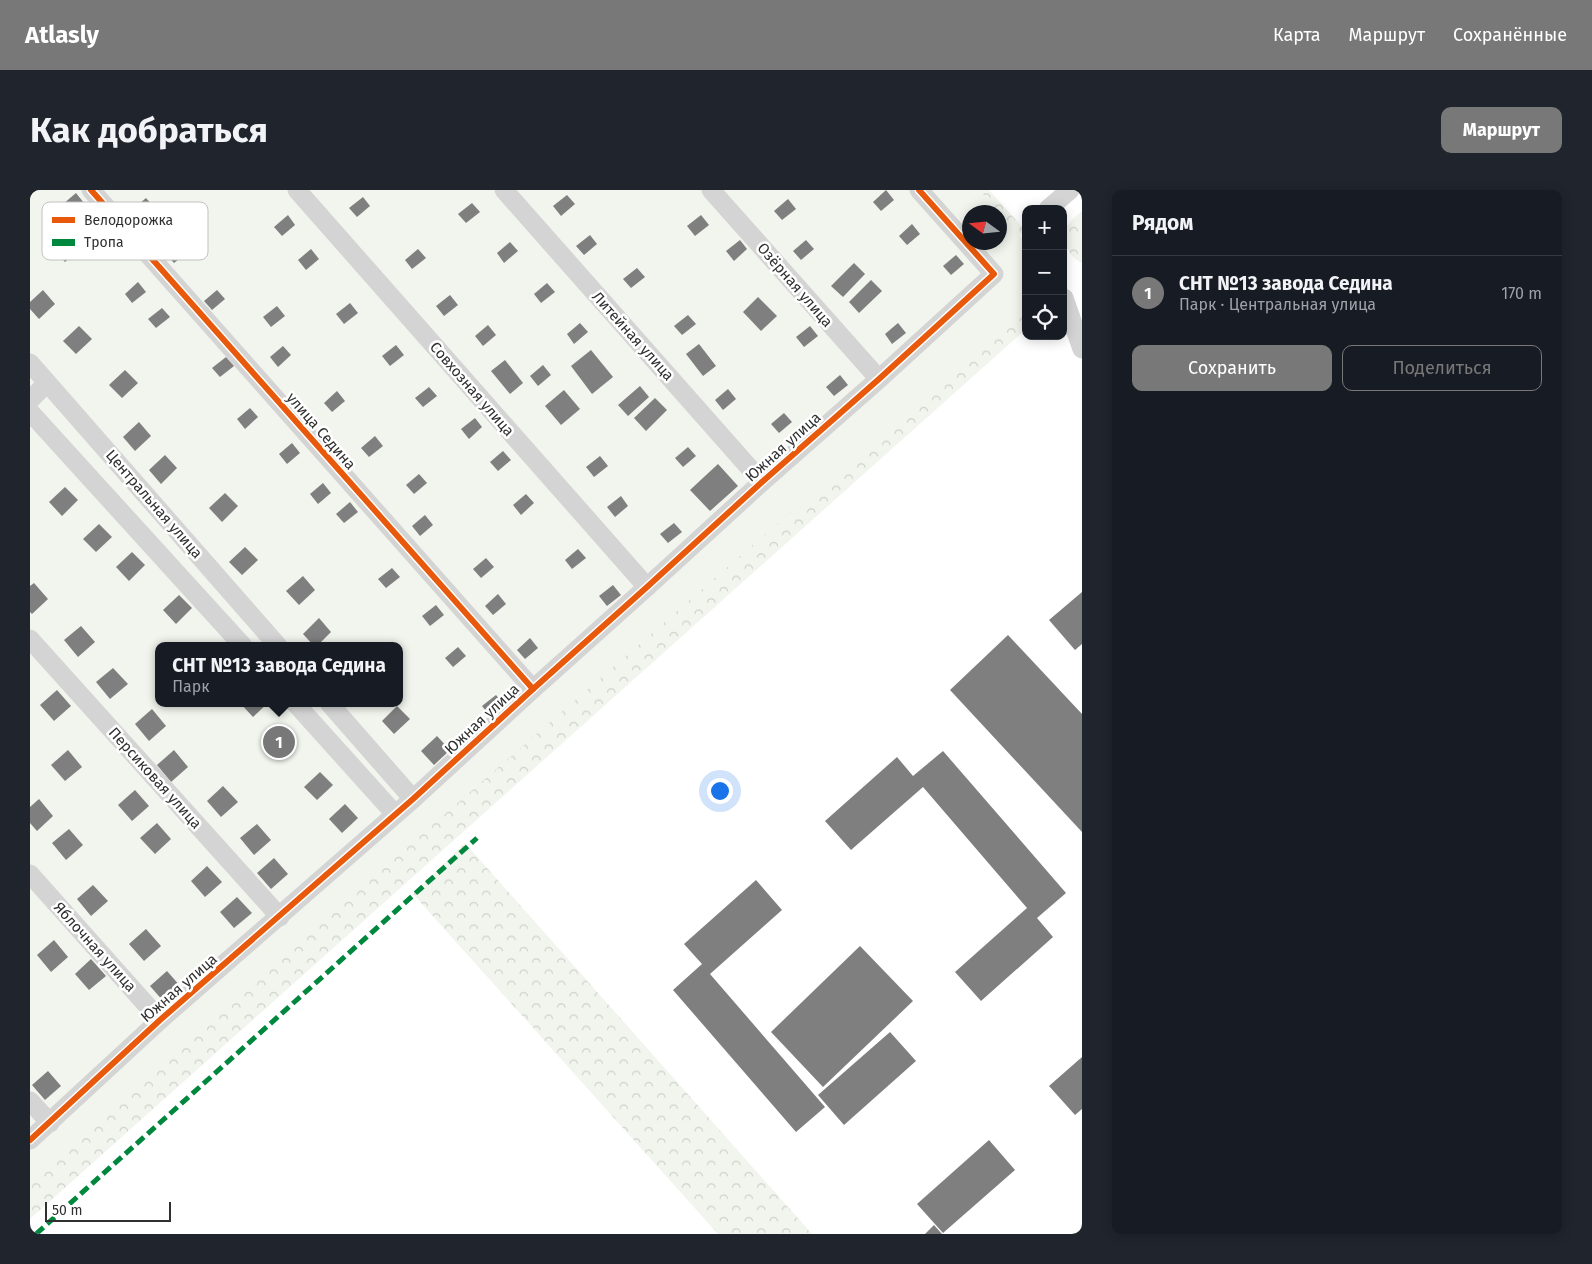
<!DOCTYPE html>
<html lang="ru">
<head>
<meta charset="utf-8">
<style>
  body { margin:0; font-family:"Fira Sans",sans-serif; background:#20242c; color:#f1f3f6 }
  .controls { position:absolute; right:15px; top:15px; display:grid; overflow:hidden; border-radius:10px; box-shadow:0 2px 12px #0003 }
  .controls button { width:45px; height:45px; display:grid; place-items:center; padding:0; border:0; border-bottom:1px solid #363941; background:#171b24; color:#f1f3f6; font:25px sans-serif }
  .compass { position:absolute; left:932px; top:15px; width:45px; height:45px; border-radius:50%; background:#171b24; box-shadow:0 2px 12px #0003; rotate:285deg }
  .scale { position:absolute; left:15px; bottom:12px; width:126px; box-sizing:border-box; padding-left:5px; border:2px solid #303030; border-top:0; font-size:14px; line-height:18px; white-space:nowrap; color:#303030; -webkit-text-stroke:4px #fff; paint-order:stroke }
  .you { position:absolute; left:689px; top:600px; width:18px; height:18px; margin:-12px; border:4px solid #fff; border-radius:50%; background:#1a73e8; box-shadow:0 0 0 8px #1a73e833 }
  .badge { display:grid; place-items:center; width:32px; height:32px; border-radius:50%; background:#787878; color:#fff; font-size:16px; font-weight:700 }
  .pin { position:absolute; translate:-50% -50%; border:2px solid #fff; box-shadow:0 1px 5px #0006 }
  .popup { position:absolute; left:125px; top:452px; width:248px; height:65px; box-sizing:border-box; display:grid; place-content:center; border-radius:10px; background:#171b24; filter:drop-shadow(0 1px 4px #0005); font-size:16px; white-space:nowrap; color:#9ea1a6 }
  .popup b { font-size:19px; color:#f1f3f6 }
  .popup::after { content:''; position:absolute; left:50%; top:100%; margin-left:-10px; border:10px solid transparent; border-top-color:#171b24 }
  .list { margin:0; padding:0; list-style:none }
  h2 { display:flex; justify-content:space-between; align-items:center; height:65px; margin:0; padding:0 20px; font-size:21px }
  h2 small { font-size:16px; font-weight:400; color:#9ea1a6 }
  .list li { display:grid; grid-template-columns:32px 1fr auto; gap:15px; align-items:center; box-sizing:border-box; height:75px; padding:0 20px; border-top:1px solid #363941 }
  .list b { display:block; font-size:19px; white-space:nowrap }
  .list p { margin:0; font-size:16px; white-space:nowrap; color:#9ea1a6 }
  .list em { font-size:16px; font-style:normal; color:#9ea1a6 }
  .actions { display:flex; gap:10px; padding:15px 20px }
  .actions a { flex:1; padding:11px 0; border:1px solid #787878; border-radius:10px; text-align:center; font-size:18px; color:#787878 }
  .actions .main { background:#787878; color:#fff }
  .icon { flex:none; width:28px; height:28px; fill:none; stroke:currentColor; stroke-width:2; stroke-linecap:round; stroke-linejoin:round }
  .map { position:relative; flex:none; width:1052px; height:1044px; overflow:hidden; border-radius:10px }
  header { display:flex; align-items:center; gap:30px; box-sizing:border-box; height:70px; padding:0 25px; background:#787878; color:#fff }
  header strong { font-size:24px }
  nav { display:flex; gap:28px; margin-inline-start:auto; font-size:18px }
  .intro { display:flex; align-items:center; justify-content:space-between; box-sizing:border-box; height:120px; padding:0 30px }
  h1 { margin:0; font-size:35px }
  .button { padding:12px 22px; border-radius:10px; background:#787878; color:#fff; font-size:18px; font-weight:700 }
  main { display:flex; gap:30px; padding:0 30px }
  aside { flex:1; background:#171b24; border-radius:10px; box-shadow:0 2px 12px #0003 }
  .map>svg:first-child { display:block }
  .forest { fill:url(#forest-crowns) }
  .garden { fill:#f1f5ed; fill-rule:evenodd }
  .building { fill:#7f7f7f }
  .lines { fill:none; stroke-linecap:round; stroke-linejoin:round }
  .minor { stroke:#d4d4d4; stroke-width:19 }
  .quiet { stroke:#00873e; stroke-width:5; stroke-dasharray:10 5; stroke-linecap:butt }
  .cycleway-casing { stroke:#fff; stroke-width:9 }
  .cycleway { stroke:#e8590c; stroke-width:6 }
  .labels { text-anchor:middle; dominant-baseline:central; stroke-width:5; stroke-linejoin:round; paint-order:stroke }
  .street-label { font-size:15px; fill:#303030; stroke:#fff }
  .key { fill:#fff; stroke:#c1c1c1; stroke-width:1 }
  .key-label { font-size:14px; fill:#303030 }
</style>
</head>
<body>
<header>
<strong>Atlasly</strong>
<nav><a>Карта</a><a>Маршрут</a><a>Сохранённые</a></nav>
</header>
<div class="intro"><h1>Как добраться</h1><a class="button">Маршрут</a></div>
<main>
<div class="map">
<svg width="1052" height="1044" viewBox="0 0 1052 1044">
  <defs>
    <pattern id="forest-crowns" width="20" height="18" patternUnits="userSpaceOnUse" patternTransform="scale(1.25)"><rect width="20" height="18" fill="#f1f5ed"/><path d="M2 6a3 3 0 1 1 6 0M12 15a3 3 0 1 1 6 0" fill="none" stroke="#cfd2cc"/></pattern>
  </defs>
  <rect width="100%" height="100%" fill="#fff"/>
  <g class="forest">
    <polygon points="902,0 959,0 995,40 963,69 969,52 969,22 939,22"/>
    <path d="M1052,21V73C1042,69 1032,54 1034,43C1036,34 1045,27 1052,21Z"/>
    <polygon points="996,83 996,139 0,1029 0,970"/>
    <polygon points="435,653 782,1044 688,1044 383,704"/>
  </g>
  <path class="garden" d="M0,0H949L969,22H939V52H969L970,23L996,53V116L0,987ZM129,456H369V513H129Z"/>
  <g class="building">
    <polygon points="856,0 864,10 851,21 843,12"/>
    <polygon points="46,3 54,13 41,24 33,14"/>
    <polygon points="537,5 545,14 531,26 523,16"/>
    <polygon points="333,7 340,16 327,27 319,18"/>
    <polygon points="116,8 124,17 111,29 103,19"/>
    <polygon points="758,9 766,19 752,30 744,21"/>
    <polygon points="442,13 450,22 436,33 428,24"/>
    <polygon points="258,25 265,35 252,46 244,37"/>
    <polygon points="671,25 679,35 665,46 657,36"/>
    <polygon points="882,34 890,44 877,55 869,46"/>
    <polygon points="560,45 567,54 554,65 546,56"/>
    <polygon points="710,50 717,59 704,71 696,61"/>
    <polygon points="776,50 784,59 771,70 763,61"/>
    <polygon points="40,51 48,61 35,72 27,63"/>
    <polygon points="150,52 158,62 144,73 136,64"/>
    <polygon points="480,52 488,61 474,73 467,63"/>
    <polygon points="281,59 289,69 276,80 268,70"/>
    <polygon points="388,59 396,68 382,79 375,70"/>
    <polygon points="926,65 934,74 921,85 913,76"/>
    <polygon points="824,73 835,84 813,107 801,96"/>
    <polygon points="607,78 615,87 601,98 593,89"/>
    <polygon points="841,90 852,101 829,123 819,112"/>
    <polygon points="108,92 116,102 102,113 95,104"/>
    <polygon points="517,93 525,102 511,113 504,104"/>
    <polygon points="13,100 25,114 9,129 0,119 0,112"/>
    <polygon points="187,100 195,109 182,120 174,111"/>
    <polygon points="420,105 428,115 414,126 406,116"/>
    <polygon points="728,107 747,126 731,141 713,122"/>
    <polygon points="320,113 328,123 314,134 306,124"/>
    <polygon points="247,116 255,126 241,137 233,127"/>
    <polygon points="132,118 140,127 126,138 118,129"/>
    <polygon points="658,125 666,134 652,145 644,136"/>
    <polygon points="550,133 558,142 544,154 537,144"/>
    <polygon points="868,133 876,143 862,154 855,144"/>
    <polygon points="458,135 466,145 453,156 445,146"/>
    <polygon points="49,136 62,149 46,164 33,151"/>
    <polygon points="780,136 788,146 774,157 766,147"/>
    <polygon points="669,154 686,176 673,186 656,164"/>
    <polygon points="366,155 374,165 360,176 352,166"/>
    <polygon points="253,156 261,165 248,177 240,167"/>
    <polygon points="561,160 583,187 562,204 541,176"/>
    <polygon points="196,167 204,176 190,187 182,178"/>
    <polygon points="475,170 493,193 480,204 461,181"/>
    <polygon points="513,175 521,185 508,196 500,186"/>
    <polygon points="95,180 108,193 92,208 79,195"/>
    <polygon points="810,185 818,195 804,206 796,197"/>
    <polygon points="610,196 619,207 598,226 588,215"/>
    <polygon points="399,197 407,206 393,217 385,208"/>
    <polygon points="698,199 706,209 693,220 685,210"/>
    <polygon points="534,200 550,219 531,235 515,216"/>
    <polygon points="307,201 315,211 302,222 294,213"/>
    <polygon points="625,208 637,220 616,241 604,228"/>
    <polygon points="220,218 228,227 215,239 207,229"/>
    <polygon points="754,223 762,232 749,243 741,234"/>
    <polygon points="445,228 452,237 439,249 431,239"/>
    <polygon points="109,232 121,246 105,261 93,247"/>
    <polygon points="345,246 353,256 339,267 331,258"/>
    <polygon points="262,253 270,263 257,274 249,264"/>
    <polygon points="658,257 666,266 653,277 645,268"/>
    <polygon points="473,261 481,270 468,281 460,272"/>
    <polygon points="135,265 147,278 131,294 119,280"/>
    <polygon points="570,266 578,276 564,287 556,277"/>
    <polygon points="688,274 708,296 680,321 660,300"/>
    <polygon points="389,284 397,293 384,304 376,295"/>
    <polygon points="293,293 301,303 288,314 280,304"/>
    <polygon points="35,297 48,310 32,326 19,312"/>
    <polygon points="195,303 208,316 192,332 179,318"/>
    <polygon points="496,304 504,313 491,325 483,315"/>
    <polygon points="591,306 598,316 585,327 577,317"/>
    <polygon points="320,312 328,322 314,333 306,324"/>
    <polygon points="395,325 403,335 390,346 382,336"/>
    <polygon points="644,333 652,342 638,353 630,344"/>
    <polygon points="69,334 82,347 66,362 53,349"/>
    <polygon points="215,357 228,370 212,385 199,372"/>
    <polygon points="548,359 556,368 542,379 535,370"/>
    <polygon points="102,362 115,375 99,391 86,377"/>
    <polygon points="456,368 464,377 451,388 443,379"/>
    <polygon points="362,378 370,387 356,398 348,389"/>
    <polygon points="273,386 285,400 269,415 256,401"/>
    <polygon points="4,393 18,409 2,424 0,422 0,396"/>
    <polygon points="583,395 591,405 577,416 569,406"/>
    <polygon points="1052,402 1052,454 1045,460 1019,430"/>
    <polygon points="468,404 476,414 463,425 455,416"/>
    <polygon points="149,405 162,418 146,434 133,420"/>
    <polygon points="406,415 414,425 400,436 392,426"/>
    <polygon points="289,428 301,442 287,456 284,456 273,444"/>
    <polygon points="51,436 65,452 48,467 34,450"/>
    <polygon points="978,445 1052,524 1052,642 920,500"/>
    <polygon points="500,448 508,458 495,469 487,460"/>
    <polygon points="428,457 436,466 423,477 415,468"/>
    <polygon points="83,478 98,494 80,509 66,492"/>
    <polygon points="27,500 41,516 24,531 10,515"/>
    <polygon points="466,505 474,515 460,526 452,516"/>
    <polygon points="210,513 238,513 223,527"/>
    <polygon points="367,516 380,529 364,544 352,531"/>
    <polygon points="122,519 136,536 119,551 105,534"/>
    <polygon points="249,534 261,548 245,563 233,550"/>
    <polygon points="407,546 420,560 404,575 391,561"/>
    <polygon points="38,560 52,577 35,591 21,575"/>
    <polygon points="144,560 158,577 141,592 127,575"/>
    <polygon points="913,561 1036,703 1007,728 1023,747 951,811 925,782 997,718 893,597 821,660 795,631 867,567 883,586"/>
    <polygon points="290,582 303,595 287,610 274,597"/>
    <polygon points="193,596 208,612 191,627 177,611"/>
    <polygon points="105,600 119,616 102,631 88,615"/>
    <polygon points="9,609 23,626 7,641 0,633 0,617"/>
    <polygon points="315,614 328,628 312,643 299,629"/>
    <polygon points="127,633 141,649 125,664 110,648"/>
    <polygon points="227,634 241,650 224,665 210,648"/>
    <polygon points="39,639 53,655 36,670 22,653"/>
    <polygon points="244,668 258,684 241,699 227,683"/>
    <polygon points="177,676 192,692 175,707 161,691"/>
    <polygon points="726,690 752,720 680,784 795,917 766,942 643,800 672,774 654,754"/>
    <polygon points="63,695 78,711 61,726 47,709"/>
    <polygon points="207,707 222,723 204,738 190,722"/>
    <polygon points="116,739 131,756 114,771 99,754"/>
    <polygon points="24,750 38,767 21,782 7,765"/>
    <polygon points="830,756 883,811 793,897 741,842"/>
    <polygon points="61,769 76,786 59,800 45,784"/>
    <polygon points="137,781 151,797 134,812 120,796"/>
    <polygon points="860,842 886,871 814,935 788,905"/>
    <polygon points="1052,867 1052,919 1045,925 1019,896"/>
    <polygon points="18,881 31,896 15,910 2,895"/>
    <polygon points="959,950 985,980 913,1043 887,1014"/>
    <polygon points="904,1035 912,1044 895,1044"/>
  </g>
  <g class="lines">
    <g class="minor">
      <polyline points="61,0 503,499"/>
      <polyline points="267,0 617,397"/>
      <polyline points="474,0 732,292"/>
      <polyline points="681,0 849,189"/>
      <polyline points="1018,19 1040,0"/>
      <polyline points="1034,108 1052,159"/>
      <polyline points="0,173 248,456"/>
      <polyline points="0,210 17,193"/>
      <polyline points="0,222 213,456"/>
      <polyline points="0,449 250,727"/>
      <polyline points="265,513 365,624"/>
      <polyline points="299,513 383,609"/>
      <polyline points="0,684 130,830"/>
      <polyline points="0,911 20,933"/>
      <polyline points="0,950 130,830 383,609 503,499 617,397 732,292 849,189 964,84 889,0"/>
    </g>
    <polyline class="quiet" points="6,1044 447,648"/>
    <defs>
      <g id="cycleway">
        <polyline points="61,0 503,499"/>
        <polyline points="0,950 130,830 383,609 503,499 617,397 732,292 849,189 964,84 889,0"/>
      </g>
    </defs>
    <use href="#cycleway" class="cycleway-casing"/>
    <use href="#cycleway" class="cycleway"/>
  </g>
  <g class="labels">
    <g class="street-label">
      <text transform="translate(765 95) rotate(49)">Озёрная улица</text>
      <text transform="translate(603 146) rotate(48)">Литейная улица</text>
      <text transform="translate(442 199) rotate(49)">Совхозная улица</text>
      <text transform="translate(291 241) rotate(49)">улица Седина</text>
      <text transform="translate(753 257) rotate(-42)">Южная улица</text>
      <text transform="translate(124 314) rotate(49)">Центральная улица</text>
      <text transform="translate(452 529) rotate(-43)">Южная улица</text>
      <text transform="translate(125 588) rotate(48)">Персиковая улица</text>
      <text transform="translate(65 757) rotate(48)">Яблочная улица</text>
      <text transform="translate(149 798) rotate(-41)">Южная улица</text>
    </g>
  </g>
  <rect x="12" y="12" width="166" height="58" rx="8" class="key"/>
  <rect x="22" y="27" width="23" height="6" fill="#e8590c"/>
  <rect x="22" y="49" width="23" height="7" fill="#00873e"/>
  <g class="key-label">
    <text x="54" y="35">Велодорожка</text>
    <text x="54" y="57">Тропа</text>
  </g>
</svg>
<div class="controls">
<button>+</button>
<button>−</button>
<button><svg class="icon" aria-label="locate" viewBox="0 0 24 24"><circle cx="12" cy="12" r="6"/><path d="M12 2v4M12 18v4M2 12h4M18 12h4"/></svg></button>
</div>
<svg class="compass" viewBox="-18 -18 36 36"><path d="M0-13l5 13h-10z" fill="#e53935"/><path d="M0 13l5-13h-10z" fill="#9ea1a6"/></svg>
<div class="scale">50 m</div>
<div class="you"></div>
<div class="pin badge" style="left:249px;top:552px">1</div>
<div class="popup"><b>СНТ №13 завода Седина</b>Парк</div>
</div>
<aside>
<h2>Рядом<small></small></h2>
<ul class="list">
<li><span class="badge">1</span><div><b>СНТ №13 завода Седина</b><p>Парк · Центральная улица</p></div><em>170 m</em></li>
</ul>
<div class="actions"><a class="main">Сохранить</a><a>Поделиться</a></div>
</aside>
</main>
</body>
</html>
